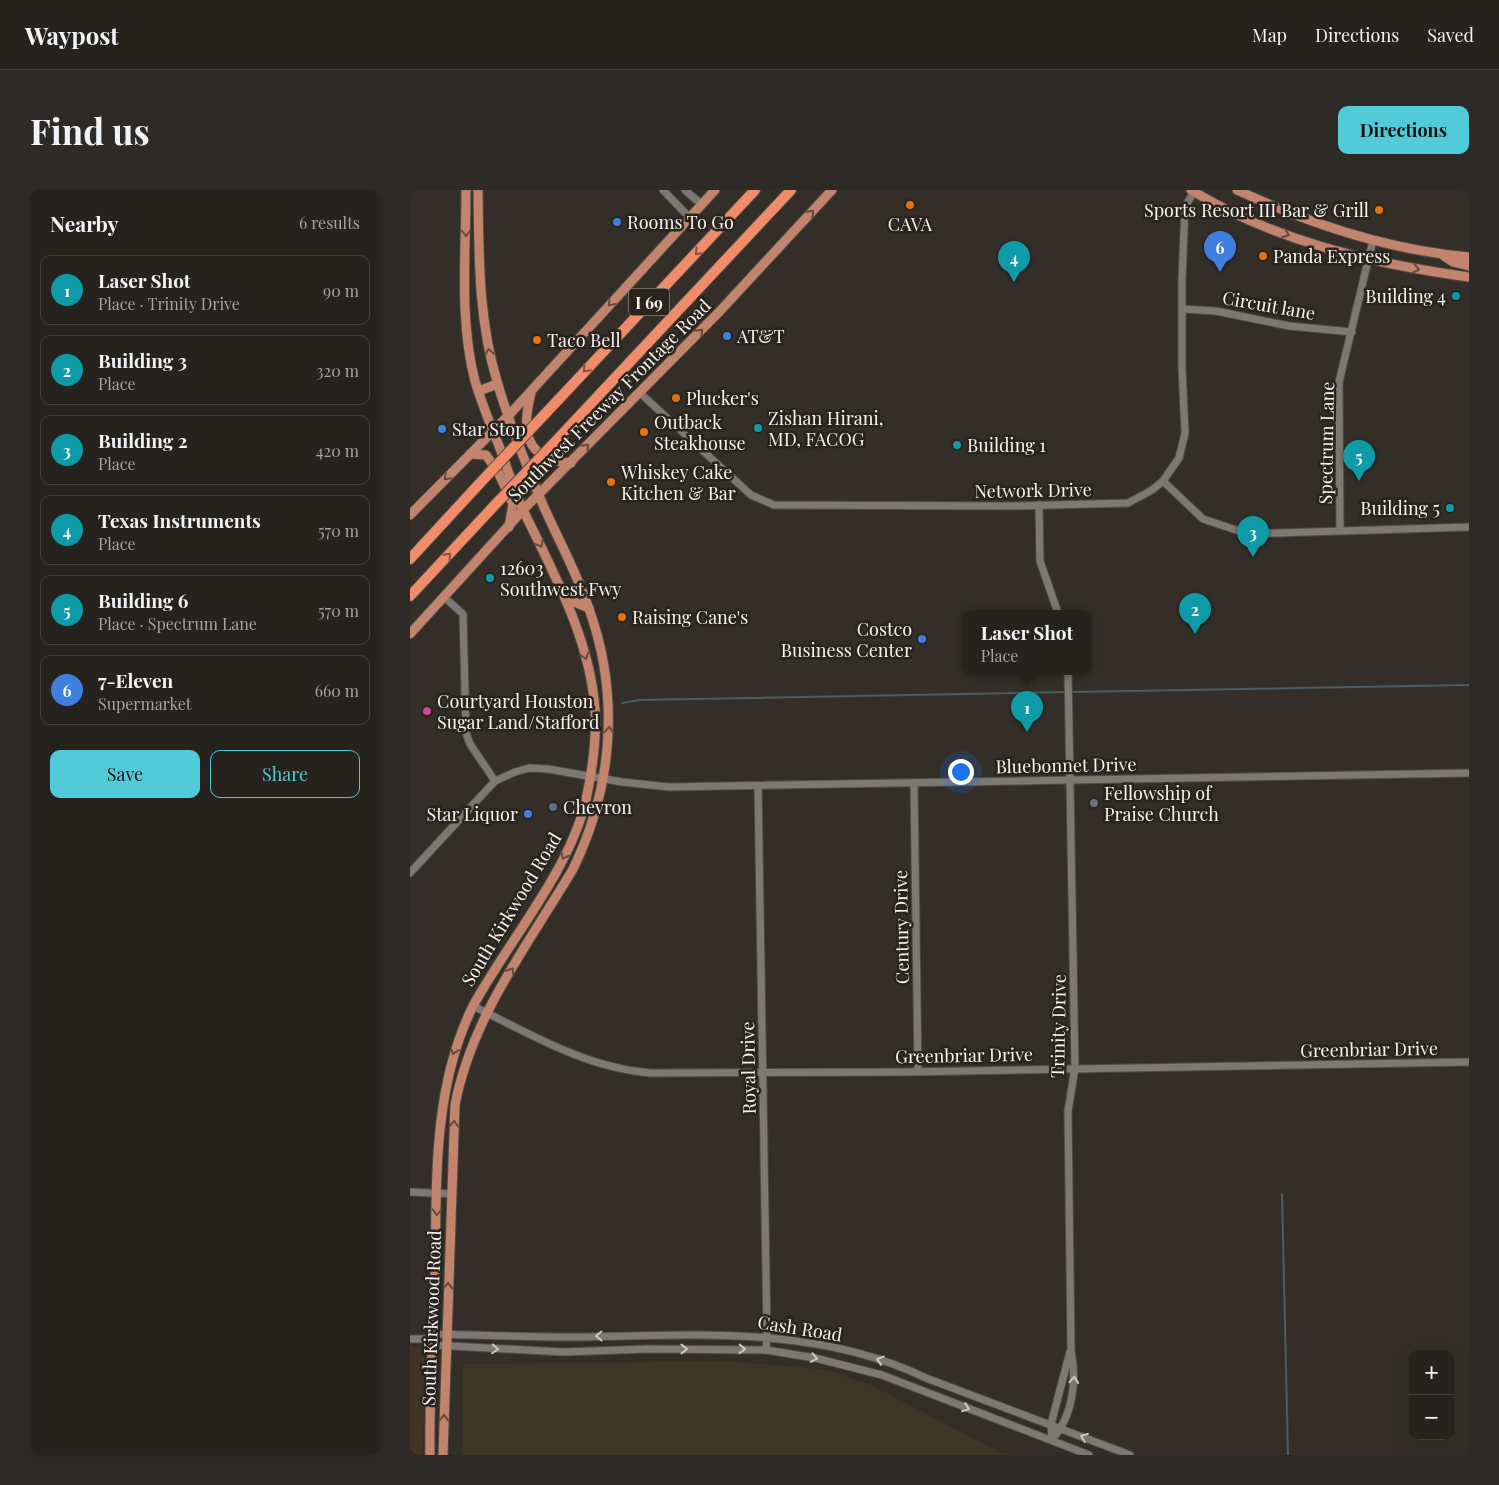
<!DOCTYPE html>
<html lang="en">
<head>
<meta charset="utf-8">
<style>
  body { margin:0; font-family:"Playfair Display",serif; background:#2e2a27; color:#f1f3f6 }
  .controls { position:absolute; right:15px; bottom:15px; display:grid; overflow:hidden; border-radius:10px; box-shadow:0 5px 20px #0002 }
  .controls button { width:45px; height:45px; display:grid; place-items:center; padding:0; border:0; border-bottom:1px solid #423f3c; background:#26221e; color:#f1f3f6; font:25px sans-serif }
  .you { position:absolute; left:550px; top:581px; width:18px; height:18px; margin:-12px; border:4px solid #fff; border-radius:50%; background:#1a73e8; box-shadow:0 0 0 8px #1a73e833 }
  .badge { display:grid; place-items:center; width:32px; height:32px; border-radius:50%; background:#52cbd9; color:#fff; font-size:16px; font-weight:700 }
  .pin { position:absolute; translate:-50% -41px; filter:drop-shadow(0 1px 2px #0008) }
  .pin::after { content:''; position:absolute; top:26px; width:18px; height:15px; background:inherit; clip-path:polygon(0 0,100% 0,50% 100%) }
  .popup { position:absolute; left:553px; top:420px; width:128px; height:65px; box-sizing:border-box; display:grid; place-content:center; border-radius:10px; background:#26221e; filter:drop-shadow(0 1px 4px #0005); font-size:16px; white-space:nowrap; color:#a4a4a4 }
  .popup b { font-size:19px; color:#f1f3f6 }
  .popup::after { content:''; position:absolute; left:50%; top:100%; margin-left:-10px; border:10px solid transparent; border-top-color:#26221e }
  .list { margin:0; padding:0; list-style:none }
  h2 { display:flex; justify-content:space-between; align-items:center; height:65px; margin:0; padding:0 20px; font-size:21px }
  h2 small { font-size:16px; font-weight:400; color:#a4a4a4 }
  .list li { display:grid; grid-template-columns:32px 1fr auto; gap:15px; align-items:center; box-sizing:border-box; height:70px; margin:0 10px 10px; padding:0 10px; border:1px solid #423f3c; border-radius:10px }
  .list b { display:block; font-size:19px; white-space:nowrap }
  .list p { margin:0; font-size:16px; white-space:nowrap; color:#a4a4a4 }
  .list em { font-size:16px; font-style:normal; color:#a4a4a4 }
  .actions { display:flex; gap:10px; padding:15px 20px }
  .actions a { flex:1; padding:11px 0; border:1px solid #52cbd9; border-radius:10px; text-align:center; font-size:18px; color:#52cbd9 }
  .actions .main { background:#52cbd9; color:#111 }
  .map { position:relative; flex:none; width:1059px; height:1265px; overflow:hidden; border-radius:10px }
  header { display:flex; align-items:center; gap:30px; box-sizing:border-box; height:70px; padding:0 25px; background:#26221e; border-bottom:1px solid #423f3c }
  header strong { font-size:24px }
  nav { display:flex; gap:28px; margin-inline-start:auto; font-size:18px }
  .intro { display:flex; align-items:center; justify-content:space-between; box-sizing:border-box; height:120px; padding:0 30px }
  h1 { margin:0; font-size:35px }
  .button { padding:12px 22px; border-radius:10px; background:#52cbd9; color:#111; font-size:18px; font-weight:700 }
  main { display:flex; gap:30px; padding:0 30px }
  aside { flex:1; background:#26221e; border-radius:10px; box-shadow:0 5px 20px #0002 }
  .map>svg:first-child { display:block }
  .industrial { fill:#3e3525 }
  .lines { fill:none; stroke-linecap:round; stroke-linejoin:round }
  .stream { stroke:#4a5d64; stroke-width:2 }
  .minor-casing { stroke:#4f4b46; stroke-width:9 }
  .major-casing { stroke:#4f4b46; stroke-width:11 }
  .highway-casing { stroke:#4f4b46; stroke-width:12 }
  .minor { stroke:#7d7871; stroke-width:7 }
  .major { stroke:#c3846d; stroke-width:9 }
  .highway { stroke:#f18c6b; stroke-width:10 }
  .highway-bridge-casing { stroke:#4f4b46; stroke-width:12; stroke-linecap:butt }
  .highway-bridge { stroke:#f18c6b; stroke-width:10 }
  .oneway { stroke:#674a3e }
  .oneway2 { stroke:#835341 }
  .oneway3 { stroke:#ccc8c3 }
  .food-dot { fill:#e8710a; stroke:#29241e; stroke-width:2 }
  .shop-dot { fill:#3f7fe0; stroke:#29241e; stroke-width:2 }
  .culture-dot { fill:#0f9aa8; stroke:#29241e; stroke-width:2 }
  .hotel-dot { fill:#d1479c; stroke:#29241e; stroke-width:2 }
  .worship-dot { fill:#6b7280; stroke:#29241e; stroke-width:2 }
  .service-dot { fill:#5c6f8a; stroke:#29241e; stroke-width:2 }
  .labels { text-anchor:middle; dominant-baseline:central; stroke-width:5; stroke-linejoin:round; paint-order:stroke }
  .shield { fill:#29241e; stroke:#b8b5b0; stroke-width:1 }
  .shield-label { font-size:16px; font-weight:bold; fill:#f6f3ef }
  .poi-label { font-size:18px; fill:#f6f3ef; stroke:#29241e; text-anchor:start }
  .street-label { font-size:18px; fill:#f6f3ef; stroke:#29241e }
</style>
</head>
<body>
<header>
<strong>Waypost</strong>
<nav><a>Map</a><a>Directions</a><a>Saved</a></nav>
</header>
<div class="intro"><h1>Find us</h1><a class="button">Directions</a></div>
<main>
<aside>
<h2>Nearby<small>6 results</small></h2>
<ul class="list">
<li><span class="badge" style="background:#0f9aa8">1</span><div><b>Laser Shot</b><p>Place · Trinity Drive</p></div><em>90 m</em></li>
<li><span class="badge" style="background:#0f9aa8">2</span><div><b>Building 3</b><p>Place</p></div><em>320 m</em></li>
<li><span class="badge" style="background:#0f9aa8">3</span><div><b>Building 2</b><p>Place</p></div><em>420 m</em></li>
<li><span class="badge" style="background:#0f9aa8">4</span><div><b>Texas Instruments</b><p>Place</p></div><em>570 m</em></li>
<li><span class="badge" style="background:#0f9aa8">5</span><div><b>Building 6</b><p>Place · Spectrum Lane</p></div><em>570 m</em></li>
<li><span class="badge" style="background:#3f7fe0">6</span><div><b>7-Eleven</b><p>Supermarket</p></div><em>660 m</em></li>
</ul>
<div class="actions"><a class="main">Save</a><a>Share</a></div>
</aside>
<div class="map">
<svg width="1059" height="1265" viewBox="0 0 1059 1265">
  <rect width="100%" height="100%" fill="#332e28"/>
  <g class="industrial">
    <polygon points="0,1156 15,1158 13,1265 0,1265"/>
    <polygon points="319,1171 418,1180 461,1195 595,1265 53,1265 53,1174"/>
  </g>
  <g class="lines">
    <g class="stream">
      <polyline points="661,502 1059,495"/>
      <polyline points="212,513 229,510 657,502"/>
      <polyline points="872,1004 878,1265"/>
    </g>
    <defs>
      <g id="minor">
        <polyline points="253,0 279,27"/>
        <polyline points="275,0 291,14"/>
        <polyline points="772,119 806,121 879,136 942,142"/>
        <polyline points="230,203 341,305 364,315 606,316 718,313 742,300 753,291 769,268 775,243 772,178 772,89 775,17 785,0"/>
        <polyline points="753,291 793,329 838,344 1059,337"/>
        <polyline points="629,315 630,371 648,423"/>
        <polyline points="930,340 929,192 963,50"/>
        <polyline points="34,407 53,424 56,543 60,554 85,591"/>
        <polyline points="504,593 508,881"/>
        <polyline points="348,596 357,1146 356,1160"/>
        <polyline points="0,683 85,591 105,582 119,578 138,579 212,592 259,597 1059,583"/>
        <path d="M63,816C120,844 176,878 241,883L497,882L1059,872"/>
        <polyline points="0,1002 42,1004"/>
        <path d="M0,1149H17L23,1144C71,1145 119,1147 167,1147C284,1145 407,1135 516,1188L720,1265"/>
        <polyline points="19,1151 23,1155 153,1162 238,1159 356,1160 405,1168 472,1185 679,1265"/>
        <path d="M642,1250C663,1226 667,1191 661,1160L658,921L665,878L658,481"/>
        <polyline points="642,1250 641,1234 660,1162"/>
      </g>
      <g id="major">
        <path d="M781,0C864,51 964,74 1059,87"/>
        <path d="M827,0C900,34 978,60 1059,67"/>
        <polyline points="1034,66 1043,72 1059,76"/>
        <polyline points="69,201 87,194"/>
        <path d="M121,203C111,241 115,270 161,273"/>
        <polyline points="60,264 76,265 88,282 103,314 99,337"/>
        <polyline points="0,325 99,225 305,0"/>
        <polyline points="155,399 164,412 179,418"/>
        <polyline points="0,444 113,320 310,121 422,0"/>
        <path d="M20,1265C19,1207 23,1149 25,1091C27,998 21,901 63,816C98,752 157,684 175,614C182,583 187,551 185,519C180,449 144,384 114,322C105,303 98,281 91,261C82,238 72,215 65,191C49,130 56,63 56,0"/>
        <path d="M33,1265L45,915C62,826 118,755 163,679C203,597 210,505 179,419C167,383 148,349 133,315C117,277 98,231 87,191C68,129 69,64 68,0"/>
      </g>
      <g id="highway">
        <polyline points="134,225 345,0"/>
        <polyline points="145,252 381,0"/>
        <polyline points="0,369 70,293"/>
        <polyline points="0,406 82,318"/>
      </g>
    </defs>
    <use href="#minor" class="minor-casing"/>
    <use href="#major" class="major-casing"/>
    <use href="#highway" class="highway-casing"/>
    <use href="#minor" class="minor"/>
    <use href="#major" class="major"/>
    <use href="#highway" class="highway"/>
    <defs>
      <g id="highway-bridge">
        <polyline points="70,293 134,225"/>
        <polyline points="82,318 145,252"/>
      </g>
    </defs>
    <use href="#highway-bridge" class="highway-bridge-casing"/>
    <use href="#highway-bridge" class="highway-bridge"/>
  </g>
  <defs><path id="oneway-chevron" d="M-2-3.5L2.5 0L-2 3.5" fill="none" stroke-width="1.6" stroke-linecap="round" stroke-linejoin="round" transform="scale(1.25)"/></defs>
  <g class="oneway">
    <use href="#oneway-chevron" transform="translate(401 23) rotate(-47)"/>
    <use href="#oneway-chevron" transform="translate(56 43) rotate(90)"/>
    <use href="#oneway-chevron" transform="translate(876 44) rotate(21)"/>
    <use href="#oneway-chevron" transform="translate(1006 79) rotate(12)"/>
    <use href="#oneway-chevron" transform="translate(201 113) rotate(132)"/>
    <use href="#oneway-chevron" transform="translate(290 142) rotate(-45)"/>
    <use href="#oneway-chevron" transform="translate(79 162) rotate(-101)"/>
    <use href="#oneway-chevron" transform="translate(176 257) rotate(-45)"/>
    <use href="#oneway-chevron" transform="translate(37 287) rotate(135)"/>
    <use href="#oneway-chevron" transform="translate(130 354) rotate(63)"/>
    <use href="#oneway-chevron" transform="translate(175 466) rotate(74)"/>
    <use href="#oneway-chevron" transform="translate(199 540) rotate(-88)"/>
    <use href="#oneway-chevron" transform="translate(154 666) rotate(117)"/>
    <use href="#oneway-chevron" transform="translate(101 781) rotate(-59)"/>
    <use href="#oneway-chevron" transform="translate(44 861) rotate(109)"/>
    <use href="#oneway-chevron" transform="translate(44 934) rotate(-88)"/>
    <use href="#oneway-chevron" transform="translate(27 1022) rotate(92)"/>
    <use href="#oneway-chevron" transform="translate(38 1096) rotate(-88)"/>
    <use href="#oneway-chevron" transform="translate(34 1228) rotate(-88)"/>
  </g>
  <g class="oneway2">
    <use href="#oneway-chevron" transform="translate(288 62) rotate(134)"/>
    <use href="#oneway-chevron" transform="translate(176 179) rotate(133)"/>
    <use href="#oneway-chevron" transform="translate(38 366) rotate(-47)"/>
  </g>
  <g class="oneway3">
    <use href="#oneway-chevron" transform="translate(189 1146) rotate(179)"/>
    <use href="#oneway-chevron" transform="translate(85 1159) rotate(4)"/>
    <use href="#oneway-chevron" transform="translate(274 1159)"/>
    <use href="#oneway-chevron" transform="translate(332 1159) rotate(2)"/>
    <use href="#oneway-chevron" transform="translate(404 1168) rotate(11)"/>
    <use href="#oneway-chevron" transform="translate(470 1170) rotate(-163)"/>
    <use href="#oneway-chevron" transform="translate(664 1190) rotate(-85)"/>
    <use href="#oneway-chevron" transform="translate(556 1218) rotate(21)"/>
    <use href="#oneway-chevron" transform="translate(674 1247) rotate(-158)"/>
  </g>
  <g class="food-dot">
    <circle cx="500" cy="15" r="5"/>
    <circle cx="969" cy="20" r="5"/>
    <circle cx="853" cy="66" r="5"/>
    <circle cx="127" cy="150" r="5"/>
    <circle cx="266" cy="208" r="5"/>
    <circle cx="234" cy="242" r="5"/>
    <circle cx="201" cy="292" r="5"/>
    <circle cx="212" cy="427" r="5"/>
  </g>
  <g class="shop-dot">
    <circle cx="207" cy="32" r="5"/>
    <circle cx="317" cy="146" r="5"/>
    <circle cx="32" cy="239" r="5"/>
    <circle cx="512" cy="449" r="5"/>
    <circle cx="118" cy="624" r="5"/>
  </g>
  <g class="culture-dot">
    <circle cx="1046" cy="106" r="5"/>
    <circle cx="348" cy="238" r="5"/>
    <circle cx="547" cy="255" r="5"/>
    <circle cx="1040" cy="318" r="5"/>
    <circle cx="80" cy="388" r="5"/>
  </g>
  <circle class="hotel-dot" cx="17" cy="521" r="5"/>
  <circle class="worship-dot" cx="684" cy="613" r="5"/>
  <circle class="service-dot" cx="143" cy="617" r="5"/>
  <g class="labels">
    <rect class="shield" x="219" y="98.5" width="40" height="27" rx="4"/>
    <g class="shield-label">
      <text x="239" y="112">I 69</text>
    </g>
    <g class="poi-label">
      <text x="959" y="20" text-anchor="end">Sports Resort III Bar &amp; Grill</text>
      <text x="217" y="32">Rooms To Go</text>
      <text x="500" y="34" text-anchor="middle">CAVA</text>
      <text x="863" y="66">Panda Express</text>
      <text x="1036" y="106" text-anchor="end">Building 4</text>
      <text x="327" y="146">AT&amp;T</text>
      <text x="137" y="150">Taco Bell</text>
      <text x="276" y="208">Plucker's</text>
      <text x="358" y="228">Zishan Hirani,<tspan x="358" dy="21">MD, FACOG</tspan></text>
      <text x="244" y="232">Outback<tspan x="244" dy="21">Steakhouse</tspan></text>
      <text x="42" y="239">Star Stop</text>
      <text x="557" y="255">Building 1</text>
      <text x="211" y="282">Whiskey Cake<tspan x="211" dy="21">Kitchen &amp; Bar</tspan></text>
      <text x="1030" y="318" text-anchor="end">Building 5</text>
      <text x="90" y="378">12603<tspan x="90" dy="21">Southwest Fwy</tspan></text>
      <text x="222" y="427">Raising Cane's</text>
      <text x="502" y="439" text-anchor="end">Costco<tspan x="502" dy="21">Business Center</tspan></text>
      <text x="27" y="511">Courtyard Houston<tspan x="27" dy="21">Sugar Land/Stafford</tspan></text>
      <text x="694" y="603">Fellowship of<tspan x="694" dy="21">Praise Church</tspan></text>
      <text x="153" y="617">Chevron</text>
      <text x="108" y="624" text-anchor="end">Star Liquor</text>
    </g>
    <g class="street-label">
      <text transform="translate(859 115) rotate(10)">Circuit lane</text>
      <text transform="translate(199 210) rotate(-45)">Southwest Freeway Frontage Road</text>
      <text transform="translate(916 253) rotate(-89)">Spectrum Lane</text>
      <text transform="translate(623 300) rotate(-1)">Network Drive</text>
      <text transform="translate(656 575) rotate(-1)">Bluebonnet Drive</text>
      <text transform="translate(101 719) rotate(-59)">South Kirkwood Road</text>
      <text transform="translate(491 737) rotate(-91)">Century Drive</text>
      <text transform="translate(648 836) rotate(-89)">Trinity Drive</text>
      <text transform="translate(959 859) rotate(-1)">Greenbriar Drive</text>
      <text transform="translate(554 865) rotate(-1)">Greenbriar Drive</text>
      <text transform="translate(338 878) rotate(-91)">Royal Drive</text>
      <text transform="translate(21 1128) rotate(-88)">South Kirkwood Road</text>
      <text transform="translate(390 1138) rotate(9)">Cash Road</text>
    </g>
  </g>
</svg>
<div class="controls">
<button>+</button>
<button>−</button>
</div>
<div class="you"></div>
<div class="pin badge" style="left:617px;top:542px;background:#0f9aa8">1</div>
<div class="popup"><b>Laser Shot</b>Place</div>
<div class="pin badge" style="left:785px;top:444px;background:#0f9aa8">2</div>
<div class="pin badge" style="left:843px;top:367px;background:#0f9aa8">3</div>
<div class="pin badge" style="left:604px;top:92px;background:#0f9aa8">4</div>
<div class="pin badge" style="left:949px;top:291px;background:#0f9aa8">5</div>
<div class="pin badge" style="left:810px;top:82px;background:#3f7fe0">6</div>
</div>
</main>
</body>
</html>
